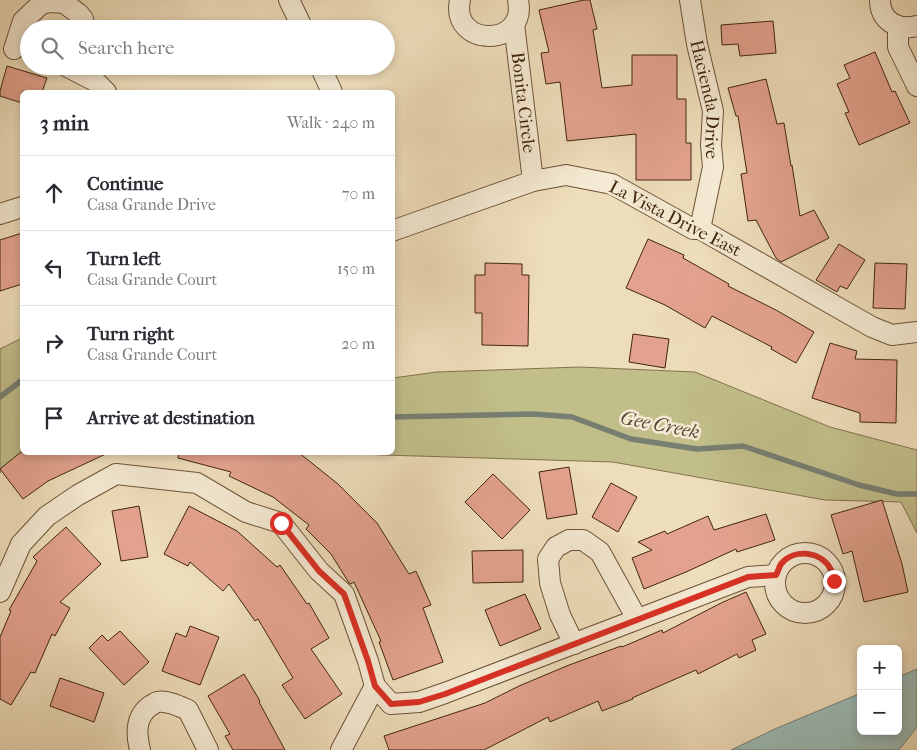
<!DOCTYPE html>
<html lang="en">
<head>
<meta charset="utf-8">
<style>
  body { margin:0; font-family:"IM FELL French Canon",serif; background:#f2f2f3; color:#2b2b33 }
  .controls { position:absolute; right:15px; bottom:15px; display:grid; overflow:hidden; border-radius:8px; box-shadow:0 2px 8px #0003 }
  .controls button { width:45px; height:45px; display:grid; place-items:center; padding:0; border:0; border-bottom:1px solid #e1e1e2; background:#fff; color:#2b2b33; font:25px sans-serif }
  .stop { position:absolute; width:15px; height:15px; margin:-11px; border:4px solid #d93025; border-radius:50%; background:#fff }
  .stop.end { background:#d93025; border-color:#fff; box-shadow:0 1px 5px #0008 }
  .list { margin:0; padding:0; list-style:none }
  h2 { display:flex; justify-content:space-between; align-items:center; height:65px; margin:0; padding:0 20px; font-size:21px }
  h2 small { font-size:16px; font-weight:400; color:#7c7c81 }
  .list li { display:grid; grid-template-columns:32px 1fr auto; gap:15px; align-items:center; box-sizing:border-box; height:75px; padding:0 20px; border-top:1px solid #e1e1e2 }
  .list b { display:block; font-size:19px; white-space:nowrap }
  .list p { margin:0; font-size:16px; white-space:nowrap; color:#7c7c81 }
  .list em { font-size:16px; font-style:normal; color:#7c7c81 }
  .icon { flex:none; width:28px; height:28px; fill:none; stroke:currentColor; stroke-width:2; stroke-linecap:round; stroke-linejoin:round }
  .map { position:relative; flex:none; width:917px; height:750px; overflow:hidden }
  .search { position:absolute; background:#fff; box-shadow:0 2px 8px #0003; left:20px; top:20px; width:375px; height:55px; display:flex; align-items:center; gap:12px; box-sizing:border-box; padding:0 18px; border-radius:28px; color:#7c7c81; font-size:19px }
  .panel { position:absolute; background:#fff; box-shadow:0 2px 8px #0003; left:20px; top:90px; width:375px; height:365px; border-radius:8px }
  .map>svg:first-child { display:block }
  .green { fill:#c1be8a; stroke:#82724c }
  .water { fill:#9bbbb6; stroke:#777f72 }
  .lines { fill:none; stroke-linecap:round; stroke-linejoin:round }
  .stream { stroke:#777f72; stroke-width:5.5 }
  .building { fill:#e3a28d; stroke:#42250d }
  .minor-casing { stroke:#6d5338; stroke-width:22 }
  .minor { stroke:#f4e9d2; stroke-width:20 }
  .route { stroke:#d93025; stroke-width:6 }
  .labels { text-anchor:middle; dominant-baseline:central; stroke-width:5; stroke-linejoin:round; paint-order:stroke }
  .street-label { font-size:18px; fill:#42250d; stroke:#f4e9d2 }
  .water-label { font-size:19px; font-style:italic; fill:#584a37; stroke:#f4e9d2 }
</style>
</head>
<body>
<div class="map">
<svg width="917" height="750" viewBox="0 0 917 750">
  <rect width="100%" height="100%" fill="#eeddba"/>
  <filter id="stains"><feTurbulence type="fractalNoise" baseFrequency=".004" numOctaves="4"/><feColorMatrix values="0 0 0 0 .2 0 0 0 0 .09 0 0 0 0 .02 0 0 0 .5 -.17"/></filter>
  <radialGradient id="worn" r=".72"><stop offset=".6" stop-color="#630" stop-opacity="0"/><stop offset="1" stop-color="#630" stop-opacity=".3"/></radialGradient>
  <g class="green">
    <polygon points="22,338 23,453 6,464 0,473 0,349"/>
    <polygon points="580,367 695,372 830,427 917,450 917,533 901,502 825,500 613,462 384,455 348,453 392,452 393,378 437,372"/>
  </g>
  <polygon class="water" points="917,669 917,727 899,750 731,750 777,728 861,693 861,731 898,731 898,677"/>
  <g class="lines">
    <g class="stream">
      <polyline points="0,397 22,380"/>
      <polyline points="392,417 534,414 572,417 631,439 697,449 743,446 859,485 897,494 917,494"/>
    </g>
  </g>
  <g class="building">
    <polygon points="584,0 590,0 597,29 593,30 602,88 632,85 632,55 677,55 677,99 686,99 686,143 691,143 691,180 636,180 636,134 567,141 560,82 546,84 541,53 549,52 539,10"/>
    <polygon points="773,21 776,53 740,56 738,44 722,45 721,25"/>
    <polygon points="875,52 892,92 895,91 910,123 859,145 845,113 849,112 837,84 850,78 844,65"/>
    <polygon points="7,66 47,78 42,92 22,92 22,103 0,96 0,91"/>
    <polygon points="766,79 777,124 784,123 791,166 792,165 800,216 814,210 829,238 781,262 776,258 756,220 748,221 741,174 747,173 738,116 736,116 728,88"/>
    <polygon points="22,233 22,284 0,291 0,240"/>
    <polygon points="648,239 684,255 683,258 729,284 728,286 776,310 814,332 796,363 771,349 772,347 712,316 705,328 665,305 626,288"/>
    <polygon points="839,244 865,260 847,289 840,286 837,292 816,280"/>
    <polygon points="485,263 522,264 522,275 529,275 528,346 482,345 482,313 475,313 475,275 485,275"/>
    <polygon points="875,263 907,264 905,309 873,308"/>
    <polygon points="633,334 669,339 665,368 629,362"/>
    <polygon points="830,343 857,351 855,359 897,360 896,423 860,422 860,413 812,398"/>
    <polygon points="21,452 110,452 48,481 23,499 0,469"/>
    <polygon points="179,452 298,452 338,484 377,523 409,574 416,571 431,605 423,608 443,662 393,680 379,642 381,641 354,582 351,584 349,583 331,554 306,529 309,525 273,497 229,476 231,472 178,458"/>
    <polygon points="569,467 577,514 547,519 539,472"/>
    <polygon points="493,474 530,510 502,539 465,502"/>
    <polygon points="611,483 637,497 618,532 592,517"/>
    <polygon points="882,500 902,564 908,592 864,602 852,551 843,554 831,515"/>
    <polygon points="139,506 148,557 121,561 112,511"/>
    <polygon points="189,506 237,531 277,567 280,565 307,604 309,603 329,638 311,649 342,694 305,719 282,685 293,678 258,619 255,621 229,584 223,591 190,562 188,566 164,554"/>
    <polygon points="766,514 775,540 737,552 736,549 686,572 644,589 632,558 652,550 638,542 665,531 667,534 708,516 714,530"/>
    <polygon points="66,527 101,564 60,602 70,608 55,636 52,634 35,673 31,672 11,705 0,699 0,637 11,611 9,610 37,561 33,557"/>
    <polygon points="523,550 523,582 473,583 472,551"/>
    <polygon points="746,592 766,634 752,640 756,650 739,658 737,654 698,674 696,670 632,698 633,699 602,711 598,701 550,722 548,717 484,750 389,750 384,736 485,703 519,686 569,665 621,646 622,647 662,630 663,633 721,603"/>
    <polygon points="525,594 541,629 500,646 485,610"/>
    <polygon points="190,626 219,637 200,685 162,671 176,633 186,637"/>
    <polygon points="120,631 149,662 124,685 89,648 102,635 108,641"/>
    <polygon points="244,674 260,701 259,702 285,750 233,750 225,736 230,734 208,696"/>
    <polygon points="60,678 104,693 94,722 50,706"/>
  </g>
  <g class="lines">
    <defs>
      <g id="minor">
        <polyline points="289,0 303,29"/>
        <path d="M460,0C450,48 528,48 518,0"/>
        <path id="s1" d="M690,0L697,44L713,111L711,145L713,167L700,229"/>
        <path d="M880,0C880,21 898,31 917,26"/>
        <path id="s2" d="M514,24L533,181"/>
        <polyline points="898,26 898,47 917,86"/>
        <polyline points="14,49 23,21 41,4 51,2 64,3 79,14 83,19 85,29"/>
        <polyline points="66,66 95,81 106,92"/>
        <polyline points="320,66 332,92"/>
        <polyline points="0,214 22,207"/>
        <polyline points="392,231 533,181 566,175 612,184 693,229 700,229 872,327 892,335 917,332"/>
        <circle cx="805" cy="583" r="30"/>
        <polyline points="0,592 21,544 47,516 78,495 116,474 197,483 246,512 281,523 319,571 344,594 368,661 375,686 391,704 419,702 445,693 748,577 776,575"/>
        <polyline points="574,644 560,615 550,583 548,559 556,547 569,540 583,540 600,552 637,619"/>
        <path d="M140,750C136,734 135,717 150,706C152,705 155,703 157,702C167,700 179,706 188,710L208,750"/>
        <polyline points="341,750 375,686"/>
      </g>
    </defs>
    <use href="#minor" class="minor-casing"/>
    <use href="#minor" class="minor"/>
  </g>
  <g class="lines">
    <path class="route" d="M281,523L319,571L344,594L368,661L375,686L391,704L419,702L445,694L748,577L776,575C778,572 779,567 781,564C794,548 822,551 831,570C833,573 834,577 834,581"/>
  </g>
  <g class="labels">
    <g class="street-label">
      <text stroke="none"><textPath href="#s1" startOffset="101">Hacienda Drive</textPath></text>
      <text stroke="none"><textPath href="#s2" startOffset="79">Bonita Circle</textPath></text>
      <text transform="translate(675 219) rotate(27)">La Vista Drive East</text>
    </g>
    <g class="water-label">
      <text transform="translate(660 425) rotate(11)">Gee Creek</text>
    </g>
  </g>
  <rect width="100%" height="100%" filter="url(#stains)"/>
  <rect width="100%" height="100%" fill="url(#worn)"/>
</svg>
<div class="controls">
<button>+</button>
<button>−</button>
</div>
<div class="stop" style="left:281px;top:523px"></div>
<div class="stop end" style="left:834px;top:581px"></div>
<div class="search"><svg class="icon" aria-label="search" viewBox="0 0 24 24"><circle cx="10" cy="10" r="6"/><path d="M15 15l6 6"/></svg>Search here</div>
<section class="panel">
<h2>3 min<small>Walk · 240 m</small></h2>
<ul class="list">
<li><svg class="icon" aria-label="ahead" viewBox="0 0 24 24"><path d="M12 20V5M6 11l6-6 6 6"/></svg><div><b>Continue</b><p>Casa Grande Drive</p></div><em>70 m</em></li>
<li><svg class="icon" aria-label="left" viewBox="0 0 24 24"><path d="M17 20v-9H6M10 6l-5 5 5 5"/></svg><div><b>Turn left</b><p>Casa Grande Court</p></div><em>150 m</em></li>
<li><svg class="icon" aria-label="right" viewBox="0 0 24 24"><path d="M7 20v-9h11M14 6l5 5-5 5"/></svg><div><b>Turn right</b><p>Casa Grande Court</p></div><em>20 m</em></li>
<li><svg class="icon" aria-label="arrive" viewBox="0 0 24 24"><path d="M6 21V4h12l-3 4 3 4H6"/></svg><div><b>Arrive at destination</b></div></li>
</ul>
</section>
</div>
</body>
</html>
